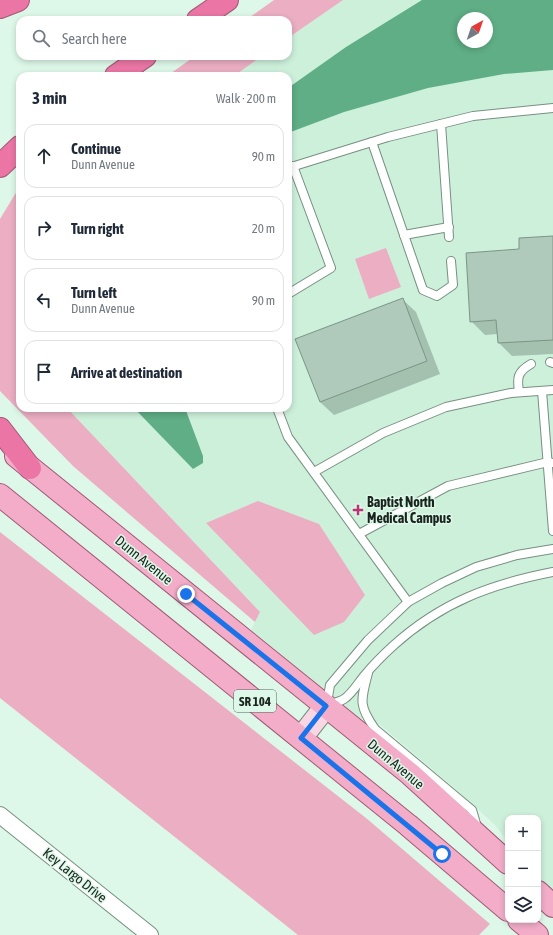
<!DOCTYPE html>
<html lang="en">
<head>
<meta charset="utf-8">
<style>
  body { margin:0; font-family:"Asap Condensed",sans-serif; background:#f6f6f7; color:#1f2937 }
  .controls { position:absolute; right:12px; bottom:12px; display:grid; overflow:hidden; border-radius:8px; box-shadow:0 2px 6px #0003 }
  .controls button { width:36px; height:36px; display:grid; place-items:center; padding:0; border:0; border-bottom:1px solid #e0e1e3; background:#fff; color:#1f2937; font:20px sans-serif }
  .compass { position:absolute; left:457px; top:12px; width:36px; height:36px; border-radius:50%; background:#fff; box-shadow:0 2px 6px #0003; rotate:40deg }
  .stop { position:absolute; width:12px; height:12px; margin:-9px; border:3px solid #1a73e8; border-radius:50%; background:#fff }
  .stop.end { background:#1a73e8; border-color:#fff; box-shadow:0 1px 4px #0008 }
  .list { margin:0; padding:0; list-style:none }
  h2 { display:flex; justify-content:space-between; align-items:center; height:52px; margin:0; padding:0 16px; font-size:17px }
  h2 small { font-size:13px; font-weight:400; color:#747a83 }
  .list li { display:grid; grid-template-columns:26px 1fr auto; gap:12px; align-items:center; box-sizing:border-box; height:64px; margin:0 8px 8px; padding:0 8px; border:1px solid #e0e1e3; border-radius:12px }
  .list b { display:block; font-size:15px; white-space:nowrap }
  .list p { margin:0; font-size:13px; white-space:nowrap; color:#747a83 }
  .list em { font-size:13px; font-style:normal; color:#747a83 }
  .icon { flex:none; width:22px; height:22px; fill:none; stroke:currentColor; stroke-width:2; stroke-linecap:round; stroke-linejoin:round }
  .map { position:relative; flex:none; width:553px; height:935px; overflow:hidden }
  .search { position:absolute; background:#fff; box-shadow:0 2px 6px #0003; left:16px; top:16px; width:276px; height:44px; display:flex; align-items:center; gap:10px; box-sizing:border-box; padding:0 14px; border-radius:12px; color:#747a83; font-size:15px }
  .panel { position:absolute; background:#fff; box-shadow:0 2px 6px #0003; left:16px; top:72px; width:276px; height:340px; border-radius:12px }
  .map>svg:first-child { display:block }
  .built { fill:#cdf0db; fill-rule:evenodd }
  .green { fill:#ebaec3 }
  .water { fill:#5fae85; fill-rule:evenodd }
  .shadow { fill:#0003 }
  .building { fill:#afc9ba; stroke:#7c9586 }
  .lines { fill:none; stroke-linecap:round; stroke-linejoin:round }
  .service-casing { stroke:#779081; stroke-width:10 }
  .minor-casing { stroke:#779081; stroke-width:18 }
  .secondary-casing { stroke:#779081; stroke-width:24 }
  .primary-casing { stroke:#a25976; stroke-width:24 }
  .motorway-casing { stroke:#a25976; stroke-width:24 }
  .service { stroke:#fff; stroke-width:8 }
  .minor { stroke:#fff; stroke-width:16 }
  .secondary { stroke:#f9d6e4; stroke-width:22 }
  .primary { stroke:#f3adc9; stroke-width:22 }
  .motorway { stroke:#eb76a5; stroke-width:22 }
  .route { stroke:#1a73e8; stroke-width:5 }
  .poi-dot { fill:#bc3474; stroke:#ddf8e8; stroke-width:1.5 }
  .labels { text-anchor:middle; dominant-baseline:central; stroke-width:3; stroke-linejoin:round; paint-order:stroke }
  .shield { fill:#ddf8e8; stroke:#54645b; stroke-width:1 }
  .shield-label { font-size:13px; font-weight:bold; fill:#1a241e }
  .poi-label { font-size:14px; font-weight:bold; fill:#1a241e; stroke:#ddf8e8; text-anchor:start }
  .street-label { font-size:14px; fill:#1a241e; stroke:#ddf8e8 }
</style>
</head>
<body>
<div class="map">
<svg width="553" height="935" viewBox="0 0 553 935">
  <rect width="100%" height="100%" fill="#ddf8e8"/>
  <path class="built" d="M343,0H553V891L538,877V818H508V842L495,825L458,791L373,719L360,718L251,630L260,612L67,408H288V76H234L262,56H288V38ZM463,18H487V42H463Z"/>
  <g class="green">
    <polygon points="274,0 343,0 288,38 288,20 246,20"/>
    <polygon points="195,56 262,56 234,76 167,76"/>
    <polygon points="20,186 20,408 67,408 260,612 255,622 73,466 0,391 0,219"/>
    <polygon points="386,248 401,287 369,299 355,259"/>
    <polygon points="258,501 319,524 365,595 344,622 314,635 206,523"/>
    <polygon points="0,532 366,818 490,924 479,935 298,935 0,698"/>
  </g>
  <g class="water">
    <path d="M422,0H553V70L504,74L428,88L344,112L288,133V88L346,47ZM463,18H487V42H463Z"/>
    <polygon points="134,408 185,408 203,456 203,463 193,469"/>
  </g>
  <g class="shadow">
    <polygon points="553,237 553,354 512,356 499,343 498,334 485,335 471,321 521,250"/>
    <polygon points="402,299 416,312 440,374 334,415 320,402"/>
  </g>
  <g class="building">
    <polygon points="553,236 553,340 498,343 496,320 470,322 466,253 519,249 519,238"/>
    <polygon points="403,298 427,361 320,402 295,339"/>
  </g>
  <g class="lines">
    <defs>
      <g id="service">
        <polyline points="441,124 449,237"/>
        <polyline points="372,142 423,290 437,296 453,285 451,261"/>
        <polyline points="288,168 388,137 473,116 553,108"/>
        <polyline points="404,235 449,227"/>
        <polyline points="288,294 331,268 293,166"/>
        <polyline points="550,362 553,363"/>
        <polyline points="542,391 553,531"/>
        <path d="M519,392C517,378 517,372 531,364"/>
        <polyline points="277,408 288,437 408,602"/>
        <polyline points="314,472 383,433 446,407 511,393 553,390"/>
        <polyline points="359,534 448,486 548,462 553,463"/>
        <path d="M368,673C361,700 358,705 375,729L472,810L477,827"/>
        <polyline points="327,703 330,685 368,640 408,602 442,583 476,567 517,555 553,549"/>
        <path d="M327,705C333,703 339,702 344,699C351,695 359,682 364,676C373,665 384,654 394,645C442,602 491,584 553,572"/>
      </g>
      <polyline id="minor" points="0,815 150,935"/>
      <polyline id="secondary" points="301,738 326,706"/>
      <g id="primary">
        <polyline points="16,456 410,774 508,863"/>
        <polyline points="0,495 408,825 508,910"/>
        <polyline points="538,892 553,906"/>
        <polyline points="519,920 537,935"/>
      </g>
      <g id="motorway">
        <polyline points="0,7 18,0"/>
        <polyline points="198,20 227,0"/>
        <polyline points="116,76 145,56"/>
        <polyline points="0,166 20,147"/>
        <polyline points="0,429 30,468"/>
      </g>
    </defs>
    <use href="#service" class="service-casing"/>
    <use href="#minor" class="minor-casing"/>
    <use href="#secondary" class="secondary-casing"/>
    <use href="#primary" class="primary-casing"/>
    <use href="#motorway" class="motorway-casing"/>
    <use href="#service" class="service"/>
    <use href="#minor" class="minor"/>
    <use href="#secondary" class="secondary"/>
    <use href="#primary" class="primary"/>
    <use href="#motorway" class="motorway"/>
  </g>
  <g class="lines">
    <polyline class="route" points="186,594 326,706 301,738 442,854"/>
  </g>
  <path class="poi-dot" d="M356 504h4v4h4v4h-4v4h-4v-4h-4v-4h4z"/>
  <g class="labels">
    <rect class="shield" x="234" y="690" width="42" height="22" rx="3"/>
    <g class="shield-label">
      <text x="255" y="701">SR 104</text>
    </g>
    <g class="poi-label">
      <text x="367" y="502">Baptist North<tspan x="367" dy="16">Medical Campus</tspan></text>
    </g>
    <g class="street-label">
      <text transform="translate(144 560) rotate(39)">Dunn Avenue</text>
      <text transform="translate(396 764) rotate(40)">Dunn Avenue</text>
      <text transform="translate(75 875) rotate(39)">Key Largo Drive</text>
    </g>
  </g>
</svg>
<div class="controls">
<button>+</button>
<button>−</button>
<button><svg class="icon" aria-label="layers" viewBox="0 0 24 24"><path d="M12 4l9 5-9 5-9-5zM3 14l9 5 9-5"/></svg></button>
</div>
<svg class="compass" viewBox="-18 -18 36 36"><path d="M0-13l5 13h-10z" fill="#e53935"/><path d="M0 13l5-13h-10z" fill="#747a83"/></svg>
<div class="stop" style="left:442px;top:854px"></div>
<div class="stop end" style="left:186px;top:594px"></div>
<div class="search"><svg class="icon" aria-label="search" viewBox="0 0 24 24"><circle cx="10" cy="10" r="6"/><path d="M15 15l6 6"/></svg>Search here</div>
<section class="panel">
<h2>3 min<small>Walk · 200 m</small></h2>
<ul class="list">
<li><svg class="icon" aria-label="ahead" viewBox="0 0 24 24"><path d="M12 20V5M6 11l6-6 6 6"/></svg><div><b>Continue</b><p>Dunn Avenue</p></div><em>90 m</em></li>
<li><svg class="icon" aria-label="right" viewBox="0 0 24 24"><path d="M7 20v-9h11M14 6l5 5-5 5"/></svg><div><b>Turn right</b></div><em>20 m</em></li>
<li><svg class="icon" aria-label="left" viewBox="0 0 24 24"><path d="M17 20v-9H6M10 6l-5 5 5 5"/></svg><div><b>Turn left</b><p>Dunn Avenue</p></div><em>90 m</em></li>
<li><svg class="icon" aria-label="arrive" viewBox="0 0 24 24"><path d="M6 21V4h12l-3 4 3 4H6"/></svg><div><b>Arrive at destination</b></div></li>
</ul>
</section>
</div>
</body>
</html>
